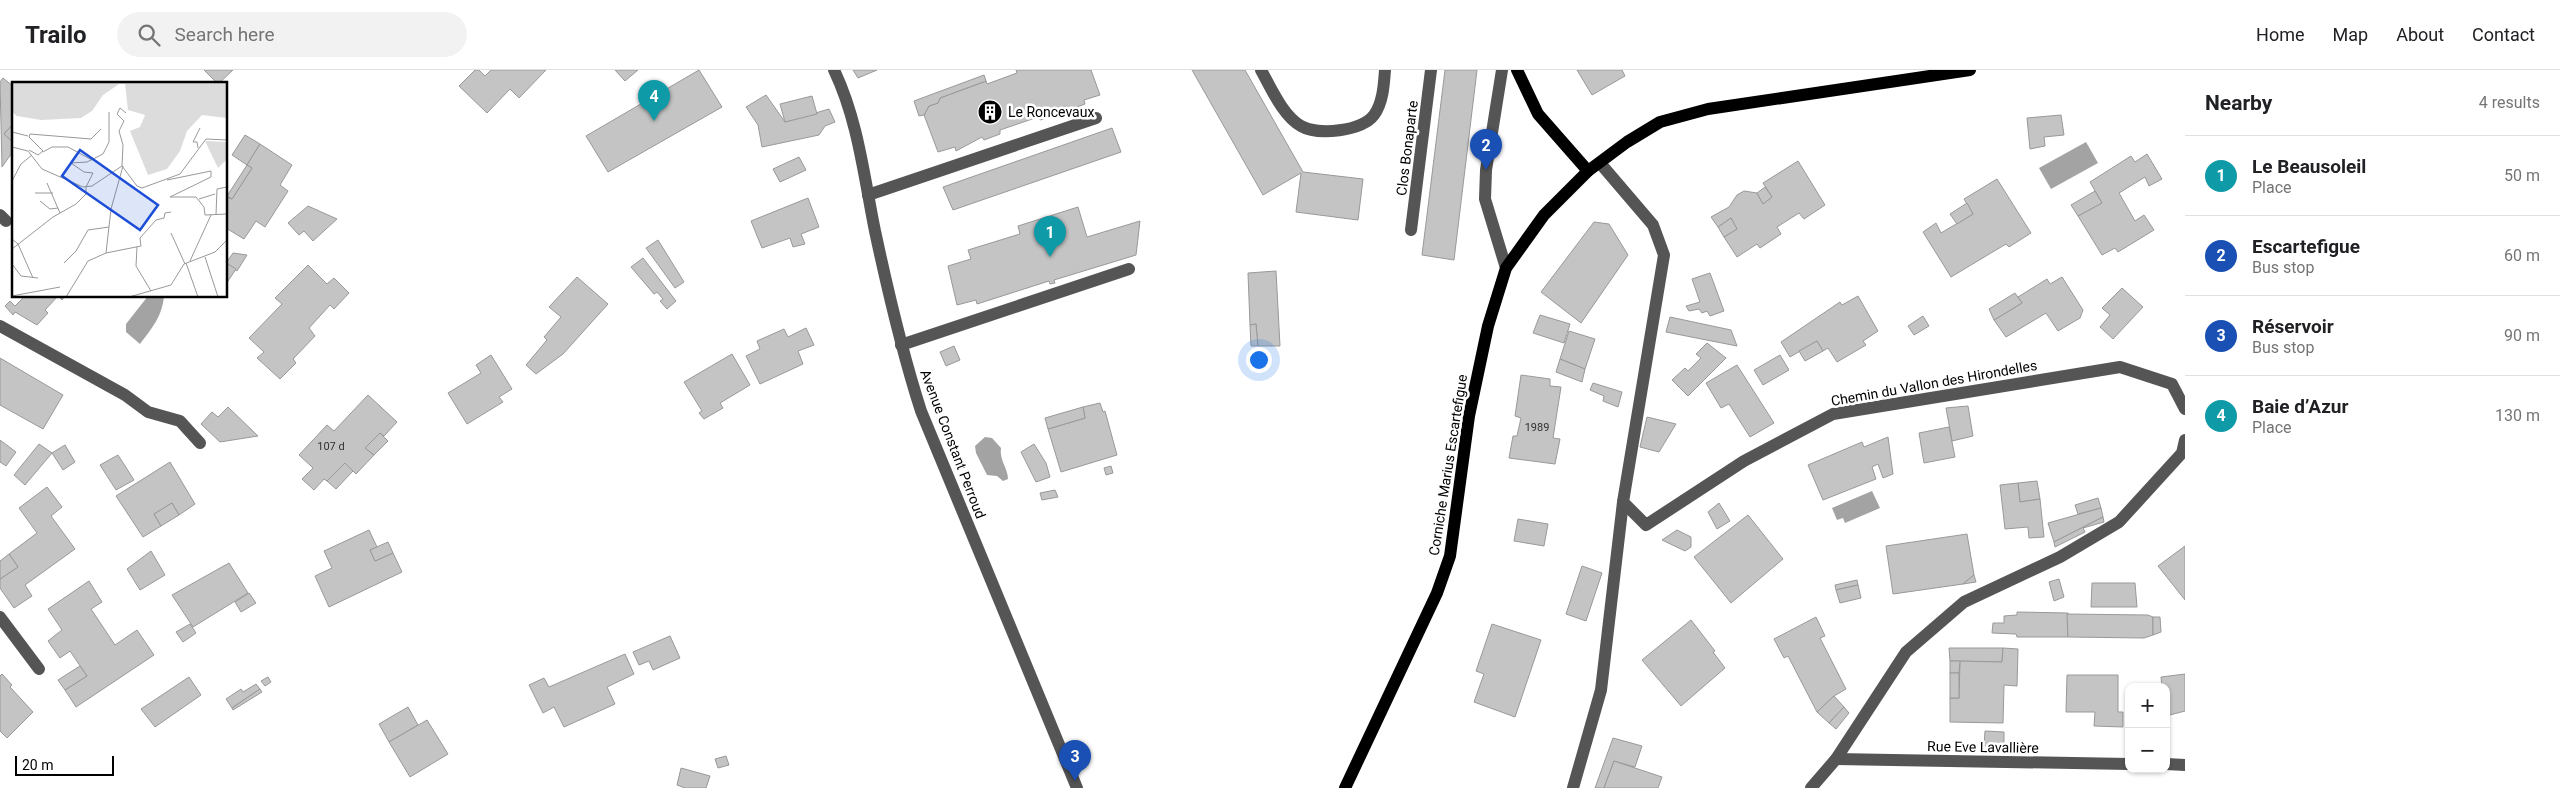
<!DOCTYPE html>
<html lang="en">
<head>
<meta charset="utf-8">
<style>
  body { margin:0; font-family:Roboto,sans-serif; background:#f2f2f2; color:#202124 }
  .controls { position:absolute; right:15px; bottom:15px; display:grid; overflow:hidden; border-radius:10px; box-shadow:0 1px 4px #0004 }
  .controls button { width:45px; height:45px; display:grid; place-items:center; padding:0; border:0; border-bottom:1px solid #e0e0e0; background:#fff; color:#202124; font:25px sans-serif }
  .scale { position:absolute; left:15px; bottom:12px; width:99px; box-sizing:border-box; padding-left:5px; border:2px solid #000; border-top:0; font-size:14px; line-height:18px; white-space:nowrap; color:#000; -webkit-text-stroke:4px #fff; paint-order:stroke }
  .you { position:absolute; left:1258px; top:289px; width:18px; height:18px; margin:-12px; border:4px solid #fff; border-radius:50%; background:#1a73e8; box-shadow:0 0 0 8px #1a73e833 }
  .badge { display:grid; place-items:center; width:32px; height:32px; border-radius:50%; background:#2563eb; color:#fff; font-size:16px; font-weight:700 }
  .pin { position:absolute; translate:-50% -41px; filter:drop-shadow(0 1px 2px #0008) }
  .pin::after { content:''; position:absolute; top:26px; width:18px; height:15px; background:inherit; clip-path:polygon(0 0,100% 0,50% 100%) }
  .list { margin:0; padding:0; list-style:none }
  h2 { display:flex; justify-content:space-between; align-items:center; height:65px; margin:0; padding:0 20px; font-size:21px }
  h2 small { font-size:16px; font-weight:400; color:#757577 }
  .list li { display:grid; grid-template-columns:32px 1fr auto; gap:15px; align-items:center; box-sizing:border-box; height:80px; padding:0 20px; border-top:1px solid #e0e0e0 }
  .list b { display:block; font-size:19px; white-space:nowrap }
  .list p { margin:0; font-size:16px; white-space:nowrap; color:#757577 }
  .list em { font-size:16px; font-style:normal; color:#757577 }
  .icon { flex:none; width:28px; height:28px; fill:none; stroke:currentColor; stroke-width:2; stroke-linecap:round; stroke-linejoin:round }
  .map { position:relative; flex:none; width:2185px; height:718px; overflow:hidden }
  header { display:flex; align-items:center; gap:30px; box-sizing:border-box; height:70px; padding:0 25px; background:#fff; border-bottom:1px solid #e0e0e0 }
  header strong { font-size:24px }
  nav { display:flex; gap:28px; margin-inline-start:auto; font-size:18px }
  .search { width:350px; height:45px; background:#f2f2f2; display:flex; align-items:center; gap:12px; box-sizing:border-box; padding:0 18px; border-radius:28px; color:#757577; font-size:19px }
  main { display:flex }
  aside { flex:1; background:#fff }
  .map>svg:first-child { display:block }
  .water { fill:#a3a3a3 }
  .building { fill:#c4c4c4; stroke:#999 }
  .lines { fill:none; stroke-linecap:round; stroke-linejoin:round }
  .minor { stroke:#555; stroke-width:12 }
  .major { stroke:#000; stroke-width:12 }
  .labels { text-anchor:middle; dominant-baseline:central; stroke-width:5; stroke-linejoin:round; paint-order:stroke }
  .number-label { font-size:11px; fill:#313131 }
  .poi-label { font-size:14px; fill:#000; stroke:#fff; text-anchor:start }
  .street-label { font-size:14px; fill:#000; stroke:#fff }
  .inset-road { fill:none; stroke:#999; stroke-width:1 }
  .view { fill:#1d4ed8; fill-opacity:0.15; stroke:#1d4ed8; stroke-width:2.5 }
  .inset-edge { fill:none; stroke:#000; stroke-width:2.5 }
</style>
</head>
<body>
<header>
<strong>Trailo</strong>
<div class="search"><svg class="icon" aria-label="search" viewBox="0 0 24 24"><circle cx="10" cy="10" r="6"/><path d="M15 15l6 6"/></svg>Search here</div>
<nav><a>Home</a><a>Map</a><a>About</a><a>Contact</a></nav>
</header>
<main>
<div class="map">
<svg width="2185" height="718" viewBox="0 0 2185 718">
  <rect width="100%" height="100%" fill="#fff"/>
  <g class="water">
    <polygon points="2086,72 2098,93 2051,119 2039,98"/>
    <path d="M148,226H164C162,247 152,258 140,274L126,262V254Z"/>
    <path d="M985,367L992,368L1001,378C999,390 1008,398 1008,409L1003,411L997,406L987,405L976,383L975,376Z"/>
    <polygon points="1872,421 1880,438 1845,453 1843,448 1837,450 1832,438"/>
  </g>
  <g class="building">
    <polygon points="204,0 233,0 218,14"/>
    <polygon points="475,0 479,0 485,6 491,0 546,0 519,28 510,19 487,43 459,16"/>
    <polygon points="615,0 638,0 625,11"/>
    <polygon points="699,0 722,37 608,102 586,66"/>
    <polygon points="853,0 877,0 858,8"/>
    <polygon points="1016,0 1091,0 1100,25 1084,30 1085,34 1069,40 1067,36 1055,40 1056,45 1040,50 1038,47 1000,60 1000,64 984,70 982,67 956,81 955,77 938,82 924,45 929,36 938,33 940,28 986,11 987,14 1017,3"/>
    <polygon points="1192,0 1245,0 1303,102 1363,109 1358,150 1296,142 1301,103 1263,125"/>
    <polygon points="1445,0 1477,0 1454,190 1422,185"/>
    <polygon points="1577,0 1622,0 1625,6 1592,25"/>
    <polygon points="984,5 986,11 940,28 938,33 929,36 924,45 919,46 914,31"/>
    <polygon points="3,8 14,17 14,53 4,64 14,73 14,80 2,97 0,12"/>
    <polygon points="766,25 785,52 829,39 835,52 825,56 819,65 762,77 758,55 746,37"/>
    <polygon points="812,26 817,44 785,52 780,34"/>
    <polygon points="2061,45 2064,65 2044,67 2045,76 2030,79 2027,48"/>
    <polygon points="14,53 14,73 4,64"/>
    <polygon points="1112,58 1121,82 953,140 943,117"/>
    <polygon points="245,65 260,74 247,95 232,85"/>
    <polygon points="260,74 292,95 280,115 288,121 265,157 256,151 244,169 226,158 226,127 232,129 252,98 247,95"/>
    <polygon points="2147,84 2162,109 2149,116 2145,107 2119,123 2135,151 2144,145 2154,160 2118,182 2115,178 2102,185 2078,146 2102,133 2090,112 2131,86 2135,92"/>
    <polygon points="799,87 806,100 780,112 773,99"/>
    <polygon points="1798,91 1825,135 1804,149 1799,143 1777,157 1781,164 1760,178 1757,174 1737,187 1724,167 1737,159 1731,148 1718,157 1711,147 1729,137 1737,125 1744,121 1757,123 1763,134 1772,127 1763,113"/>
    <polygon points="247,95 252,98 232,129 227,126"/>
    <polygon points="1997,109 2031,163 2009,177 2006,174 1951,207 1923,162 1936,153 1941,163 1973,144 1964,129"/>
    <polygon points="1765,117 1772,127 1763,134 1757,123"/>
    <polygon points="2095,121 2102,133 2078,146 2071,135"/>
    <polygon points="808,128 819,157 801,164 805,174 793,177 790,168 762,178 751,151"/>
    <polygon points="1967,133 1973,144 1957,154 1950,144"/>
    <polygon points="308,136 337,149 313,171 304,161 299,165 288,153"/>
    <polygon points="1078,137 1087,167 1140,151 1136,185 1054,210 1055,213 1050,214 1049,211 977,234 976,230 957,235 948,196 971,189 968,180 1020,164 1018,156"/>
    <polygon points="1731,148 1737,159 1724,167 1718,157"/>
    <polygon points="1594,152 1609,154 1628,185 1581,253 1541,222"/>
    <polygon points="658,170 684,212 675,218 646,178"/>
    <polygon points="233,183 247,185 237,201 226,193"/>
    <polygon points="643,188 676,231 667,239 660,231 663,229 657,222 654,224 631,197"/>
    <polygon points="226,193 236,199 226,214"/>
    <polygon points="308,195 327,214 334,208 349,223 334,239 330,235 309,258 315,266 293,289 296,293 280,309 257,288 264,282 249,268 282,234 275,228"/>
    <polygon points="1276,201 1280,276 1258,276 1256,254 1250,255 1248,203"/>
    <polygon points="1710,203 1724,241 1710,246 1707,241 1702,243 1699,239 1689,241 1686,236 1700,232 1692,209"/>
    <polygon points="577,207 608,234 563,284 536,304 526,295 547,270 544,267 561,247 549,237"/>
    <polygon points="2062,207 2083,240 2080,248 2058,261 2046,243 2006,267 1994,250 2022,233 2018,227 2047,209 2050,214"/>
    <polygon points="2122,218 2143,237 2113,269 2100,257 2110,245 2102,238"/>
    <polygon points="2015,223 2022,233 1994,250 1989,239"/>
    <polygon points="25,226 65,226 62,230 58,226 45,240 48,243 37,255 15,242 13,245 5,236 10,231 15,236"/>
    <polygon points="1858,226 1878,261 1863,271 1866,275 1837,292 1828,278 1823,281 1817,271 1790,287 1781,272 1840,232 1842,235"/>
    <polygon points="1540,245 1570,254 1564,273 1533,263"/>
    <polygon points="1923,246 1929,256 1914,265 1908,256"/>
    <polygon points="1670,247 1731,260 1737,276 1666,262"/>
    <polygon points="1256,254 1258,276 1251,276 1250,255"/>
    <polygon points="806,258 814,275 798,281 803,294 760,314 746,286 760,279 757,271 784,259 788,267"/>
    <polygon points="1569,261 1595,269 1585,299 1560,289"/>
    <polygon points="1817,271 1823,281 1805,291 1799,281"/>
    <polygon points="1707,273 1726,288 1688,326 1672,310 1685,298 1688,301 1701,288 1696,284"/>
    <polygon points="954,276 960,290 946,296 940,282"/>
    <polygon points="732,284 750,315 720,333 723,338 704,349 699,343 702,341 684,312"/>
    <polygon points="491,285 512,319 499,327 503,332 467,354 448,323 481,303 476,295"/>
    <polygon points="1780,285 1789,300 1763,315 1754,300"/>
    <polygon points="0,288 63,325 43,359 0,335"/>
    <polygon points="1560,289 1585,299 1582,312 1556,302"/>
    <polygon points="1737,295 1774,353 1750,367 1729,334 1721,338 1706,313"/>
    <polygon points="1521,305 1550,309 1550,316 1561,317 1553,368 1560,369 1555,394 1509,388 1513,366 1517,366 1521,348 1515,346"/>
    <polygon points="1593,313 1622,322 1618,337 1603,331 1604,326 1590,320"/>
    <polygon points="368,325 397,352 384,366 380,363 365,378 374,385 356,404 345,393 327,411 324,409 314,420 302,409 313,398 299,385 327,355 334,361"/>
    <polygon points="1100,333 1103,342 1105,341 1117,385 1061,402 1048,359 1085,348 1083,337"/>
    <polygon points="1968,336 1973,366 1952,371 1946,338"/>
    <polygon points="228,337 258,366 220,372 201,354 212,342 218,347"/>
    <polygon points="1083,337 1085,348 1048,359 1045,348"/>
    <polygon points="1647,347 1676,354 1659,382 1640,377"/>
    <polygon points="1949,357 1955,387 1924,393 1919,363"/>
    <polygon points="380,363 388,371 374,385 365,378"/>
    <polygon points="1888,367 1893,404 1883,408 1878,394 1872,397 1876,409 1823,430 1808,395 1862,372 1864,377"/>
    <polygon points="0,370 16,382 6,396 0,392"/>
    <polygon points="39,374 52,383 25,415 14,405"/>
    <polygon points="1034,374 1046,393 1050,407 1036,412 1021,382"/>
    <polygon points="65,375 75,392 63,400 52,383"/>
    <polygon points="118,385 134,410 116,420 100,395"/>
    <polygon points="170,392 195,434 179,445 172,433 154,444 161,456 143,467 116,426"/>
    <polygon points="345,393 353,401 336,419 327,411"/>
    <polygon points="1111,396 1113,403 1106,405 1104,398"/>
    <polygon points="2037,411 2040,429 2020,432 2018,413"/>
    <polygon points="2018,413 2020,432 2040,429 2044,467 2029,468 2028,457 2005,459 2000,415"/>
    <polygon points="47,417 62,437 51,446 75,479 25,515 32,526 14,538 0,518 0,509 18,497 9,484 37,463 19,438"/>
    <polygon points="1055,420 1058,427 1042,430 1040,423"/>
    <polygon points="2098,428 2101,438 2078,444 2075,435"/>
    <polygon points="172,433 179,445 161,456 154,444"/>
    <polygon points="1719,433 1730,451 1717,459 1708,442"/>
    <polygon points="2101,438 2103,447 2054,472 2048,453"/>
    <polygon points="1748,445 1783,489 1731,533 1694,487"/>
    <polygon points="2103,447 2104,452 2083,458 2085,462 2055,477 2054,472"/>
    <polygon points="1518,449 1548,454 1544,476 1514,471"/>
    <polygon points="369,460 377,477 370,480 375,491 393,483 402,502 329,537 315,506 332,498 324,481"/>
    <polygon points="1677,460 1691,467 1691,477 1685,481 1662,470"/>
    <polygon points="1967,464 1974,505 1963,514 1893,524 1886,476"/>
    <polygon points="388,472 393,483 375,491 370,480"/>
    <polygon points="2185,476 2185,530 2158,496"/>
    <polygon points="151,481 165,505 140,520 127,499"/>
    <polygon points="9,484 18,497 0,509 0,491"/>
    <polygon points="229,493 248,523 193,557 172,525"/>
    <polygon points="1582,496 1602,503 1586,551 1566,544"/>
    <polygon points="1974,505 1976,512 1963,514"/>
    <polygon points="2059,509 2064,527 2054,531 2049,512"/>
    <polygon points="1857,510 1858,515 1836,520 1835,515"/>
    <polygon points="89,511 102,532 91,539 115,575 137,560 154,585 76,637 65,620 87,606 70,581 60,588 48,571 62,560 48,539"/>
    <polygon points="2092,513 2135,513 2137,537 2091,537"/>
    <polygon points="1858,515 1861,528 1840,533 1836,520"/>
    <polygon points="249,523 256,533 241,542 235,532"/>
    <polygon points="2017,542 2068,543 2068,567 2017,567 2016,564 1992,563 1993,553 2004,553 2004,546 2017,545"/>
    <polygon points="2067,544 2148,545 2153,547 2153,565 2144,568 2068,567"/>
    <polygon points="1816,547 1825,566 1820,568 1846,619 1834,626 1817,642 1788,586 1784,588 1774,569"/>
    <polygon points="2153,547 2160,547 2161,562 2153,565"/>
    <polygon points="1691,550 1715,581 1713,582 1725,598 1681,636 1642,590"/>
    <polygon points="190,554 196,563 183,572 176,562"/>
    <polygon points="1492,554 1541,570 1515,647 1474,632 1484,604 1476,601"/>
    <polygon points="670,566 680,588 653,600 649,591 639,595 633,582"/>
    <polygon points="1949,578 2003,578 2002,592 1950,591"/>
    <polygon points="2003,578 2018,579 2017,616 2004,615 2003,653 1950,652 1950,628 1959,628 1960,591 2002,592"/>
    <polygon points="625,584 634,604 607,617 615,634 564,657 554,637 543,643 529,615 544,608 549,617"/>
    <polygon points="1950,591 1960,591 1959,603 1950,603"/>
    <polygon points="80,596 87,606 65,620 58,610"/>
    <rect x="1950" y="603" width="9" height="25"/>
    <polygon points="2,604 12,615 10,617 33,642 7,668 0,661 0,606"/>
    <polygon points="2185,604 2185,641 2166,646 2166,617 2162,617 2161,607"/>
    <polygon points="2067,605 2118,605 2118,642 2123,642 2123,657 2094,656 2095,642 2066,642"/>
    <polygon points="189,607 201,625 155,657 141,639"/>
    <polygon points="268,607 271,612 265,616 261,611"/>
    <polygon points="256,614 260,619 232,638 226,629 241,619 243,622"/>
    <polygon points="260,619 262,622 233,640 232,638"/>
    <polygon points="1834,626 1844,637 1829,653 1817,642"/>
    <polygon points="408,637 418,655 389,672 379,654"/>
    <polygon points="1844,637 1849,643 1836,659 1829,653"/>
    <polygon points="427,650 448,684 410,707 389,672"/>
    <polygon points="1985,661 2004,662 2004,677 1984,676"/>
    <polygon points="1613,668 1642,676 1635,697 1614,691 1604,718 1595,718"/>
    <polygon points="726,686 729,695 718,698 715,689"/>
    <polygon points="1614,691 1662,707 1658,718 1604,718"/>
    <polygon points="681,698 710,706 706,718 685,718 677,715"/>
  </g>
  <g class="lines">
    <g class="minor">
      <path d="M834,0C858,50 864,107 875,161C888,222 902,282 921,341L1077,718"/>
      <path d="M1261,0C1271,18 1283,46 1301,56C1318,66 1362,61 1374,45C1383,33 1384,14 1385,0"/>
      <polyline points="1502,0 1486,100 1485,129 1506,198"/>
      <polyline points="1600,93 1653,155 1664,185 1623,432 1646,455 1744,391 1833,344 2120,297 2172,314 2185,339"/>
      <polyline points="868,125 1096,48"/>
      <polyline points="0,145 6,151"/>
      <polyline points="1411,160 1431,0"/>
      <polyline points="0,256 125,325 148,342 180,351 200,373"/>
      <polyline points="901,275 1129,199"/>
      <polyline points="0,547 39,599"/>
      <polyline points="1836,689 2129,694"/>
      <polyline points="2166,694 2185,695"/>
      <polyline points="1573,718 1601,620 1623,432"/>
      <polyline points="1811,718 1836,689 1906,582 1964,532 2060,487 2119,452 2182,383 2185,370"/>
    </g>
    <g class="major">
      <polyline points="1517,0 1538,44 1588,101"/>
      <polyline points="1345,718 1437,523 1450,486 1469,346 1488,256 1506,198 1544,145 1588,101 1627,72 1660,52 1708,39 1970,0"/>
    </g>
  </g>
  <defs>
    <symbol id="building-disc" viewBox="-11 -11 22 22"><circle r="9.5" fill="#000" stroke="#fff"/><path d="M-4-6H4V6H1V3H-1V6H-4ZM-2.5-4.3h1.7v1.8h-1.7ZM.8-4.3h1.7v1.8H.8ZM-2.5-1h1.7V.8h-1.7ZM.8-1h1.7V.8H.8Z" fill="#fff"/></symbol>
  </defs>
  <g fill-rule="evenodd">
    <use href="#building-disc" x="976" y="28" width="28" height="28"/>
  </g>
  <g class="labels">
    <g class="number-label">
      <text x="1537" y="357">1989</text>
      <text x="331" y="376">107 d</text>
    </g>
    <g class="poi-label">
      <text x="1008" y="42">Le Roncevaux</text>
    </g>
    <g class="street-label">
      <text transform="translate(1407 78) rotate(-83)">Clos Bonaparte</text>
      <text transform="translate(1934 313) rotate(-10)">Chemin du Vallon des Hirondelles</text>
      <text transform="translate(953 374) rotate(69)">Avenue Constant Perroud</text>
      <text transform="translate(1448 395) rotate(-81)">Corniche Marius Escartefigue</text>
      <text transform="translate(1983 677) rotate(1)">Rue Eve Lavallière</text>
    </g>
  </g>
  <g transform="translate(12 12)">
    <rect width="215" height="215" fill="#fff"/>
    <path d="M0,0H215V36L190,33L175,49L168,69L155,87L136,93L118,49L128,45L133,33L116,28L113,2H107L91,13L80,29L69,36L29,38L5,34L0,30ZM193,59L215,60V77L206,86Z" fill="#dcdcdc"/>
    <path class="inset-road" d="M0,50L16,54M0,65L16,69L30,87L71,105L80,104L110,84L125,104L130,106L168,92L194,57L215,58M186,66L185,60H181L188,46M17,68L26,73L31,69L17,55L18,52L79,57L89,47M31,70L40,65H56L80,78M110,84L111,63L107,49L112,39L105,32L108,26L114,31M155,98L199,89V95L158,115H184L192,125L193,133L215,132M0,99L9,82L20,73M35,101L48,131M74,105L81,91L72,90L59,81L75,80L91,72L97,60V30M23,111H41M187,117L203,112M28,119L38,127L46,126M204,133L205,107L215,105M159,151L173,182M0,157L6,162L21,196M129,164L128,156L144,138L152,136L153,131L159,130M125,165L124,184L139,209M0,167L41,135L64,122L74,112V105M94,171L99,127L111,84M193,175L206,215M178,179L199,133M52,181L64,169L76,148L97,145M174,181L186,215M0,182L9,194L26,196M0,214L48,205M54,215L76,179L94,171L129,164M117,215L159,203L172,182L203,170L215,158"/>
    <path class="view" d="M68,68L146,123L128,148L50,94Z"/>
    <rect width="215" height="215" class="inset-edge"/>
  </g>
</svg>
<div class="controls">
<button>+</button>
<button>−</button>
</div>
<div class="scale">20 m</div>
<div class="you"></div>
<div class="pin badge" style="left:1050px;top:187px;background:#0f9aa8">1</div>
<div class="pin badge" style="left:1486px;top:100px;background:#1a4fb4">2</div>
<div class="pin badge" style="left:1075px;top:711px;background:#1a4fb4">3</div>
<div class="pin badge" style="left:654px;top:51px;background:#0f9aa8">4</div>
</div>
<aside>
<h2>Nearby<small>4 results</small></h2>
<ul class="list">
<li><span class="badge" style="background:#0f9aa8">1</span><div><b>Le Beausoleil</b><p>Place</p></div><em>50 m</em></li>
<li><span class="badge" style="background:#1a4fb4">2</span><div><b>Escartefigue</b><p>Bus stop</p></div><em>60 m</em></li>
<li><span class="badge" style="background:#1a4fb4">3</span><div><b>Réservoir</b><p>Bus stop</p></div><em>90 m</em></li>
<li><span class="badge" style="background:#0f9aa8">4</span><div><b>Baie d’Azur</b><p>Place</p></div><em>130 m</em></li>
</ul>
</aside>
</main>
</body>
</html>
